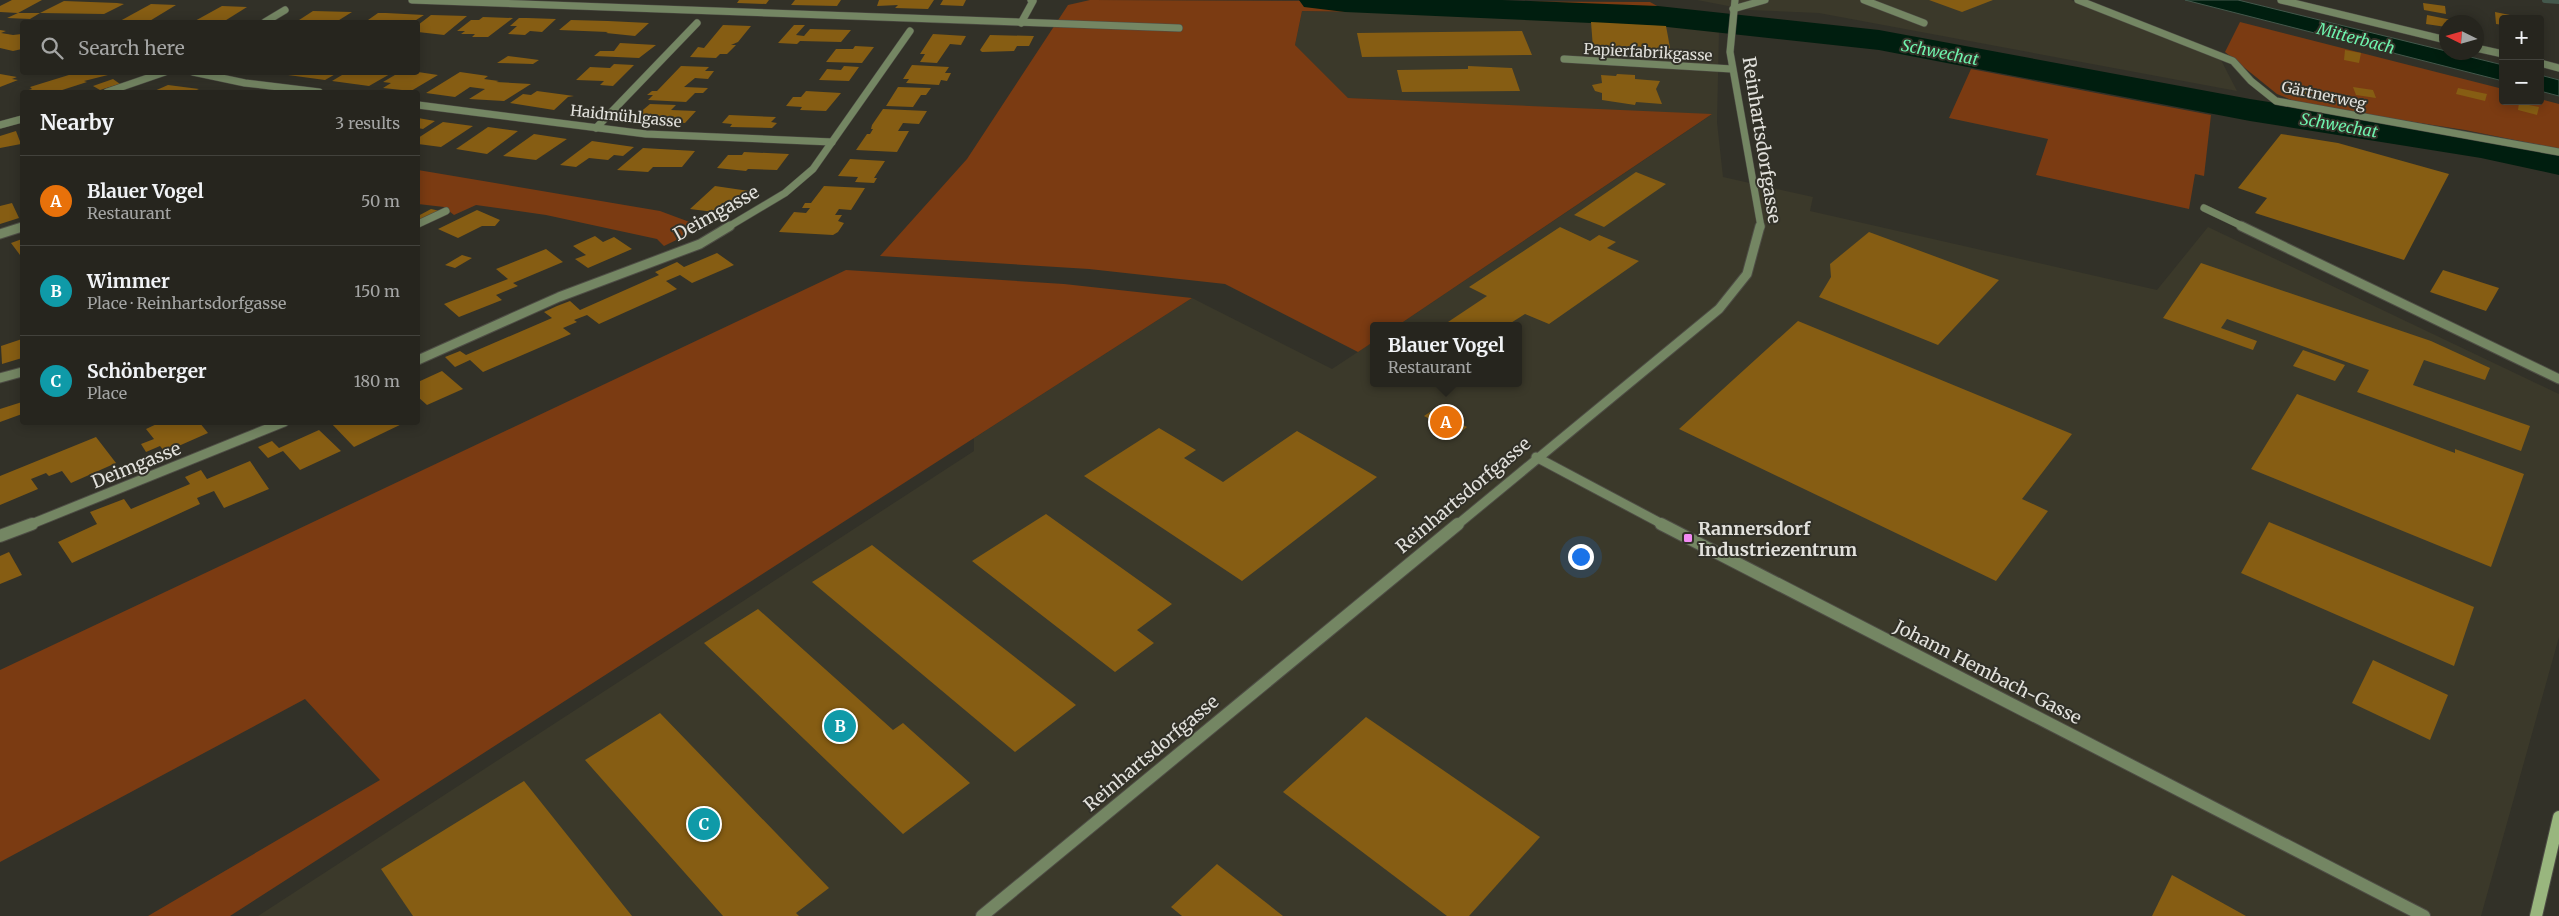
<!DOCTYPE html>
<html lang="en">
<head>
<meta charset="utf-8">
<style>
  body { margin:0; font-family:Merriweather,serif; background:#2e2d27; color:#f1f3f6 }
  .controls { position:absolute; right:15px; top:15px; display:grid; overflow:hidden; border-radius:5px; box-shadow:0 2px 12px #0003 }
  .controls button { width:45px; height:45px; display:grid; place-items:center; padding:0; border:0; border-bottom:1px solid #42423c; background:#26251e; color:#f1f3f6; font:25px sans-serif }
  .compass { position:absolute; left:2439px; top:15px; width:45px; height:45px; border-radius:50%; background:#26251e; box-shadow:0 2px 12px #0003; rotate:275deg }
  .you { position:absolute; left:1580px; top:556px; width:18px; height:18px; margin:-12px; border:4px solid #fff; border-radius:50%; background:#1a73e8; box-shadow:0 0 0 8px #1a73e833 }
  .badge { display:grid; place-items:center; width:32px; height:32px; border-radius:50%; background:#f28af3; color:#fff; font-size:16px; font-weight:700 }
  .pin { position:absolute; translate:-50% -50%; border:2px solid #fff; box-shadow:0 1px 5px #0006 }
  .popup { position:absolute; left:1370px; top:322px; width:152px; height:65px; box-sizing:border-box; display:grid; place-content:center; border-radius:5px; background:#26251e; filter:drop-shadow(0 1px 4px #0005); font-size:16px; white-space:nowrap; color:#a4a5a4 }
  .popup b { font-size:19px; color:#f1f3f6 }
  .popup::after { content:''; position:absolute; left:50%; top:100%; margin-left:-10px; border:10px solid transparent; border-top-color:#26251e }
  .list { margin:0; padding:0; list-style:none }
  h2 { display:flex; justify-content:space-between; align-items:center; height:65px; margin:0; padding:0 20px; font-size:21px }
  h2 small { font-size:16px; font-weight:400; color:#a4a5a4 }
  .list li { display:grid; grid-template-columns:32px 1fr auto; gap:15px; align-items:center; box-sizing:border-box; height:90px; padding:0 20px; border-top:1px solid #42423c }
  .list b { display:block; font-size:19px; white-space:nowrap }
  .list p { margin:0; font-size:16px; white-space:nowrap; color:#a4a5a4 }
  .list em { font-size:16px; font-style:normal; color:#a4a5a4 }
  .icon { flex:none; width:28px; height:28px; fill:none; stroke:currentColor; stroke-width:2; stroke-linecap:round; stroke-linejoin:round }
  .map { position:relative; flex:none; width:2559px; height:916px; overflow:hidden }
  .search { position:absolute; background:#26251e; box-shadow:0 2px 12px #0003; left:20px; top:20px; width:400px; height:55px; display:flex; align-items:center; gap:12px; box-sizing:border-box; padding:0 18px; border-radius:5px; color:#a4a5a4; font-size:19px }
  .panel { position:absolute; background:#26251e; box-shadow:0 2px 12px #0003; left:20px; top:90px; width:400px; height:335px; border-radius:5px }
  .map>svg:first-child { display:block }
  .built { fill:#3b392a }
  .green { fill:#7b3b12 }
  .water { fill:#001e0f; stroke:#44584c }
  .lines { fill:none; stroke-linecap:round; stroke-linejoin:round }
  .stream { stroke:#44584c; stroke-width:6 }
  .river { fill:#001e0f; fill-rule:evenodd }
  .building { fill:#865d13 }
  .lane-far1-casing { stroke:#4e4d45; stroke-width:8 }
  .lane-casing { stroke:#4e4d45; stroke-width:11 }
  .street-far2-casing { stroke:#4e4d45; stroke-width:8 }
  .street-far1-casing { stroke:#4e4d45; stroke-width:11 }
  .street-casing { stroke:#4e4d45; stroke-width:14 }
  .secondary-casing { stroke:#4e4d45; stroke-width:14 }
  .lane-far1 { stroke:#748663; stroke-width:7 }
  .lane { stroke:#748663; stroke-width:9 }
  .street-far2 { stroke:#748663; stroke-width:7 }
  .street-far1 { stroke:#748663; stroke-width:9 }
  .street { stroke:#748663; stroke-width:12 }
  .secondary { stroke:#99b67e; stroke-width:12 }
  .poi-dot { fill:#f28af3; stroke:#323128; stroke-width:2 }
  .labels { text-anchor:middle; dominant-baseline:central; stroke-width:4; stroke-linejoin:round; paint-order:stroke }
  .far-street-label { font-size:15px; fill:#e2e1dc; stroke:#323128 }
  .far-water-label { font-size:16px; font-style:italic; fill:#6ef3ad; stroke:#323128 }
  .street-label { font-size:18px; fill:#e2e1dc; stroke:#323128 }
  .poi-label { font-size:18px; font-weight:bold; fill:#e2e1dc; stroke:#323128; text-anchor:start }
</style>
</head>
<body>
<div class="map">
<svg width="2559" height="916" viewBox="0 0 2559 916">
  <rect width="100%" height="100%" fill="#323128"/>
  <g class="built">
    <polygon points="1697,0 2071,0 2221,60 2237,91 1819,13 1749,10"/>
    <polygon points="1302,11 1594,15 1719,31 1717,122 1723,177 1813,197 1810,211 2157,290 2208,227 2559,394 2559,637 2481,916 258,916 974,451 974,438 1192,298 1332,369 1373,342 1374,383 1518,383 1518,326 1397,326 1711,115 1348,98 1295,45"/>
  </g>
  <g class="green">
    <polygon points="1090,0 1650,2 1666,11 1536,6 1441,13 1302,11 1295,45 1348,98 1712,114 1397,326 1374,326 1373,342 1358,352 1225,284 1089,269 880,256 967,159 1068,5"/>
    <polygon points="2240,22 2503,89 2503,101 2540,101 2540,99 2559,104 2559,149 2465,130 2304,105 2277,94 2225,52"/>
    <polygon points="1971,69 2211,115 2204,176 2195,174 2189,209 2036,175 2048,139 1949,118"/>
    <polygon points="418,170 660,211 703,227 664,246 657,239 546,215 476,205 454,215 444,207 418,204"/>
    <polygon points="846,270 1064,284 1192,298 230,916 148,916 380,780 305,699 0,862 0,670"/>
  </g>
  <g class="water">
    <polygon points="2185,0 2238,0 2503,65 2503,81"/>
    <polygon points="2540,75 2559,80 2559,96 2540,91"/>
  </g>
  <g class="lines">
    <polyline class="stream" points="2545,0 2559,1"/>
    <polygon class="river" points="1299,0 1502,0 1658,6 1879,30 2250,99 2481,136 2559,151 2559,175 2481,158 2250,121 1879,50 1658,26 1345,12 1304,7"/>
  </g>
  <g class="building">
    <polygon points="12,0 42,0 18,13 40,13 30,19 7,18 18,13 0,12 0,6"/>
    <polygon points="739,0 769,0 766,4 737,3"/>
    <polygon points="795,0 841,0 837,6 791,5"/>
    <polygon points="879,0 934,0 928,9 895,8 898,5 877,6"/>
    <polygon points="943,0 966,0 963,6 940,5"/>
    <polygon points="1929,0 1993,0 1962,12"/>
    <polygon points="64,1 117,3 124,4 104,14 40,13"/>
    <polygon points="2423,3 2445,6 2446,14 2424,10"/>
    <polygon points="151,4 176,5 148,22 120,21"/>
    <polygon points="222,6 247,7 223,22 193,22"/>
    <polygon points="313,11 352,12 336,22 296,22"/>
    <polygon points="2495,12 2525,18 2525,19 2503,19 2503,25 2496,24"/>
    <polygon points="378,13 386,13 424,15 413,22 373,22 377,20 368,20"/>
    <polygon points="431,15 467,16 444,35 418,32 419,30 418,25"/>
    <polygon points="2427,15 2452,20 2452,22 2446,22 2446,27 2426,24"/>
    <polygon points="483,17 513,18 488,37 472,37 475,34 461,34 465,31 457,31 471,20 479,20"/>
    <polygon points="519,18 527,18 556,19 542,32 530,31 525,35 508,34 517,26 510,26"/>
    <polygon points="571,20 608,21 649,23 635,36 606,33 608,32 559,30"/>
    <polygon points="1591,22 1666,26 1671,53 1593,48"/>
    <polygon points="723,25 751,26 738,42 731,45 736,45 727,54 720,54 716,58 690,57 698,47 704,48"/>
    <polygon points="794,25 805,25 796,35 804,36 810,29 851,30 841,42 800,41 797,44 778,43"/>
    <polygon points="0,30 6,31 1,33 13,35 22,34 22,49 13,51 0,48"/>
    <polygon points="1522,31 1532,55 1362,57 1357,33"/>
    <polygon points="933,34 966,36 961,45 950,44 937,63 920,62 925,54 920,54"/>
    <polygon points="990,35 1034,36 1029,46 1017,46 1014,51 982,52 980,50"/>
    <polygon points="620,43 656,45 639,58 594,56 600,51 614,51"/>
    <polygon points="855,46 874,47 862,63 826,62 836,49 853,49"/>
    <polygon points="2345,50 2361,53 2359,63 2344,60"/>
    <polygon points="508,56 524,58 539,60 533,64 497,63"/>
    <polygon points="614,64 634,65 613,86 600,85 604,81 576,80 590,67 610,68"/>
    <polygon points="912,65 949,67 945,73 951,73 947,81 941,80 939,85 906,83 909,79 903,79"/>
    <polygon points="681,66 709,67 705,71 714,71 708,79 695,78 684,87 708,88 703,93 695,93 686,102 648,100 653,95 647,95 652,91 657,91"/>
    <polygon points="844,66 859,67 849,81 819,80 827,69 841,70"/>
    <polygon points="1468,66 1512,68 1520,91 1402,92 1397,70 1468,69"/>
    <polygon points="84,72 116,73 84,81 87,82 56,92 22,92 32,89 30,87 72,74"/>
    <polygon points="293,72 339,72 325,80 288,75"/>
    <polygon points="347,72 380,72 390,74 369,86 332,81"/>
    <polygon points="400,72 418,72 438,75 411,91 383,88 391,83 383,82"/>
    <polygon points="460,72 488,76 484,79 499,81 496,82 531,84 504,101 469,99 485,89 470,87 455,97 426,93"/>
    <polygon points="0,74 17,77 12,79 18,80 0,87"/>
    <polygon points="1617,74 1635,75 1635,79 1660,81 1656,89 1662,104 1636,102 1635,105 1602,100 1602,93 1595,91 1592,85 1602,83 1601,75 1616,76"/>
    <polygon points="113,79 120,84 100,90 93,86"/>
    <polygon points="168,85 199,89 192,92 152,92"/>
    <polygon points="2290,85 2307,88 2310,95 2292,92"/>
    <polygon points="898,87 931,88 926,95 921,95 913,107 886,106"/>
    <polygon points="2353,87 2373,90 2376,98 2356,95"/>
    <polygon points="2458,88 2487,94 2485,101 2456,94"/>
    <polygon points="537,91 574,96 568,97 554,110 510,103 523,94 531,95"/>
    <polygon points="806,91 841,93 826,111 800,110 802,107 786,106 793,97 801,97"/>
    <polygon points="2519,103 2539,107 2537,115 2518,110"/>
    <polygon points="650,104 676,105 671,110 696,111 685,123 632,119"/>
    <polygon points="883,109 927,111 919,124 903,123 898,131 909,131 897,152 856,150 867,134 870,134 873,129 871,129 872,125"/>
    <polygon points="729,115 776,117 771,122 777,123 772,128 730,127 732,124 722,123"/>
    <polygon points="418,118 435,121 423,129 418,128"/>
    <polygon points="443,122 473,126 441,147 418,144 418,138"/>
    <polygon points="488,127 518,131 487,154 456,149"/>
    <polygon points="16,131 21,144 0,148 0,136"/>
    <polygon points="534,134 567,139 536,160 503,156"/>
    <polygon points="2281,134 2338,143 2449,174 2404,260 2255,213 2267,198 2238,188"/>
    <polygon points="592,141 634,147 623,156 614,155 608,160 589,158 576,167 560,165"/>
    <polygon points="643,148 695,151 682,167 653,167 648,172 617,170"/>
    <polygon points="744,152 789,154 777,170 748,169 746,171 717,168 728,155 742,155"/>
    <polygon points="850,159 885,161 874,178 877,178 874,183 855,182 858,177 838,176"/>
    <polygon points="1636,172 1666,184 1604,227 1574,215"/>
    <polygon points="715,186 749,191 736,203 726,201 714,212 690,209"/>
    <polygon points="824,186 865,188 851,210 839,209 835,215 842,215 838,221 844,223 838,232 833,235 779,232 794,212 806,213 810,208 802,208 805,203 811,203"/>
    <polygon points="12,203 19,218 0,224 0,206"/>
    <polygon points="431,209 440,211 418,221 418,216"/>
    <polygon points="477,210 500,220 495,226 482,226 458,238 438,229"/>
    <polygon points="1560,227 1590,241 1599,235 1616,242 1607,248 1639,261 1549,324 1525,314 1506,326 1442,326 1487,296 1469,287"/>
    <polygon points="1869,232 1999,280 1938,345 1819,297 1831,277 1830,264"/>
    <polygon points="595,236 603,242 614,237 632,249 588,268 575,259 586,255 573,246"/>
    <polygon points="22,239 22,255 20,255 11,243"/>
    <polygon points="546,249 563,262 513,283 518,286 496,295 502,300 459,317 444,304 508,279 496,269"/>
    <polygon points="717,253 734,265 692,283 680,275 666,281 677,289 599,324 587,315 574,320 577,322 563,328 571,334 483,372 470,360 455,367 445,357 460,351 466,355 552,318 544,312 557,306 570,301 580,310 659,275 655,272 677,262 684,267"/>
    <polygon points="462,255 472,258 455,268 445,265"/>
    <polygon points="2201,263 2431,341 2490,368 2485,380 2424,360 2413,385 2530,426 2521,451 2357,392 2369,370 2227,319 2221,328 2257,341 2253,350 2163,318"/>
    <polygon points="2443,270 2499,288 2486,311 2430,292"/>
    <polygon points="1798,321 2072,434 2022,499 2048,511 1996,581 1679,429"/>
    <polygon points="22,339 22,358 2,364 1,346"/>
    <polygon points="2303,350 2345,365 2335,381 2293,366"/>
    <polygon points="442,371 463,389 427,405 418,397 418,382"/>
    <polygon points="2297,394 2455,453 2455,449 2524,474 2491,567 2251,469"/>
    <polygon points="22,402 22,414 0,422 0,409"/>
    <polygon points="1433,410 1467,427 1458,434 1424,416"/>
    <polygon points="161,422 199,422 208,433 165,452 160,446 146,452 141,444 154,439 146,429"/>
    <polygon points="330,422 406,422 354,447"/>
    <polygon points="1159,428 1196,450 1184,458 1223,482 1297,431 1377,477 1242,581 1084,476"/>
    <polygon points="319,430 341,451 300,470 283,451 268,458 258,447 272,441 279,448"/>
    <polygon points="96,437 116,463 71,483 62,471 49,476 46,473 31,479 38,489 0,505 0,476"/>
    <polygon points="250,461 269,489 224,508 214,491 197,498 200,504 72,563 58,542 97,524 90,512 124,499 131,509 190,484 185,477 201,470 207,479"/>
    <polygon points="1046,514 1172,604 1137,630 1154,643 1115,672 972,561"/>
    <polygon points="2269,522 2474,607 2454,666 2241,573"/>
    <polygon points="872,545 1076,705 1015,752 812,582"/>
    <polygon points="9,552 22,575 0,584 0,556"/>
    <polygon points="758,609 893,730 903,723 970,783 903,834 704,643"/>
    <polygon points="2373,660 2448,695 2430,740 2352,703"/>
    <polygon points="660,713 829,888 796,913 799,916 723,916 585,760"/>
    <polygon points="1366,717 1540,837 1469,916 1447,916 1283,792"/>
    <polygon points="524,781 632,916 413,916 381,869"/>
    <polygon points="1217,864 1283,916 1182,916 1171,907"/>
    <polygon points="2172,875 2246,916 2152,916"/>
  </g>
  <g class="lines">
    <defs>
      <g id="lane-far1">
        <polyline points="1864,0 1924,23"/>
        <polyline points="2078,0 2233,61 2251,81 2276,101 2559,152"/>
        <polyline points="1733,9 1765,0"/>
        <polyline points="2204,208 2244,227"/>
      </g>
      <polyline id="lane" points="2241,226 2559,379"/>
      <g id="street-far2">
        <polyline points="412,0 1179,28"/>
        <polyline points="1735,0 1730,52 1761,227"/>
        <polyline points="2281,0 2446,40"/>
        <polyline points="265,22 285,10"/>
        <polyline points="1021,23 1033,1 1031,0"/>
        <polyline points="2476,48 2503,54"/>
        <polyline points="1564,59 1732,69"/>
        <polyline points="2540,63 2559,68"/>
        <polyline points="193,72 245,83 319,92"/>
        <polyline points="107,92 165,72"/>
        <polyline points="418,105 646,134 832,142"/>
        <polyline points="0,125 22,119"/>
        <polyline points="596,128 697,23"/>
        <polyline points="418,224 446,211"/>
        <polyline points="728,227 785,193 813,169 910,31"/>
      </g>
      <g id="street-far1">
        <polyline points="0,234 22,227"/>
        <polyline points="418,360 559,297 700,244 730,226"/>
        <polyline points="0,378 22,372"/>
        <polyline points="1536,457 1664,525"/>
        <polyline points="29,525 284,422"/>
        <polyline points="1457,525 1719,309 1747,274 1760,226"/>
      </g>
      <g id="street">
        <polyline points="1661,524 2424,916"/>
        <polyline points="0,536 32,524"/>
        <polyline points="982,916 1458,524"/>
      </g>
      <polyline id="secondary" points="2536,916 2559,817"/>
    </defs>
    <use href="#lane-far1" class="lane-far1-casing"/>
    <use href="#lane" class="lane-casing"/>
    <use href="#street-far2" class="street-far2-casing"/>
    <use href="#street-far1" class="street-far1-casing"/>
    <use href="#street" class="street-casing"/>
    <use href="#secondary" class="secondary-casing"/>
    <use href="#lane-far1" class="lane-far1"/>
    <use href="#lane" class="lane"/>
    <use href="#street-far2" class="street-far2"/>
    <use href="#street-far1" class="street-far1"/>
    <use href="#street" class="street"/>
    <use href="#secondary" class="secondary"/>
  </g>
  <rect class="poi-dot" x="1683" y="533" width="10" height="10" rx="2.5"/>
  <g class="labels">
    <g class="far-street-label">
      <text transform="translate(1648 52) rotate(3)">Papierfabrikgasse</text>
      <text transform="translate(2324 95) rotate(12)">Gärtnerweg</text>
      <text transform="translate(626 116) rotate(6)">Haidmühlgasse</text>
    </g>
    <g class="far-water-label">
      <text transform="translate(2356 38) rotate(15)">Mitterbach</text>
      <text transform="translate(1940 52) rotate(11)">Schwechat</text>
      <text transform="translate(2339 125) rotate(10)">Schwechat</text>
    </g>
    <g class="street-label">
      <text transform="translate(1762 140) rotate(81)">Reinhartsdorfgasse</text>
      <text transform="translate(716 213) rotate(-29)">Deimgasse</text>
      <text transform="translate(136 465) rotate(-22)">Deimgasse</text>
      <text transform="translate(1463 495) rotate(-40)">Reinhartsdorfgasse</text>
      <text transform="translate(1988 672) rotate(27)">Johann Hembach-Gasse</text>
      <text transform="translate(1151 753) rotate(-40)">Reinhartsdorfgasse</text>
    </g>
    <g class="poi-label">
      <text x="1698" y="528">Rannersdorf<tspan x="1698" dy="21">Industriezentrum</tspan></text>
    </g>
  </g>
</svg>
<div class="controls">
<button>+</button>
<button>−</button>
</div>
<svg class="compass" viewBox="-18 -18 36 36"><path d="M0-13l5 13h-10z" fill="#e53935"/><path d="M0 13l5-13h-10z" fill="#a4a5a4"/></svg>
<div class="you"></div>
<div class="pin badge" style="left:1446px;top:422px;background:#e8710a">A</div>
<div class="popup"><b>Blauer Vogel</b>Restaurant</div>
<div class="pin badge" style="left:840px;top:726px;background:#0f9aa8">B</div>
<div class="pin badge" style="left:704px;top:824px;background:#0f9aa8">C</div>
<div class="search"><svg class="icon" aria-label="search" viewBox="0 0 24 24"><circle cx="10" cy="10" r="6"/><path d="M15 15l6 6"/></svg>Search here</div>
<section class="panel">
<h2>Nearby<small>3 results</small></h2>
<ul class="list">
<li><span class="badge" style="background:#e8710a">A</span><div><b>Blauer Vogel</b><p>Restaurant</p></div><em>50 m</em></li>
<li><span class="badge" style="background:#0f9aa8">B</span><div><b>Wimmer</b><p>Place · Reinhartsdorfgasse</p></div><em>150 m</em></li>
<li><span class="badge" style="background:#0f9aa8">C</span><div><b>Schönberger</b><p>Place</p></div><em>180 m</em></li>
</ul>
</section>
</div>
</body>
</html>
